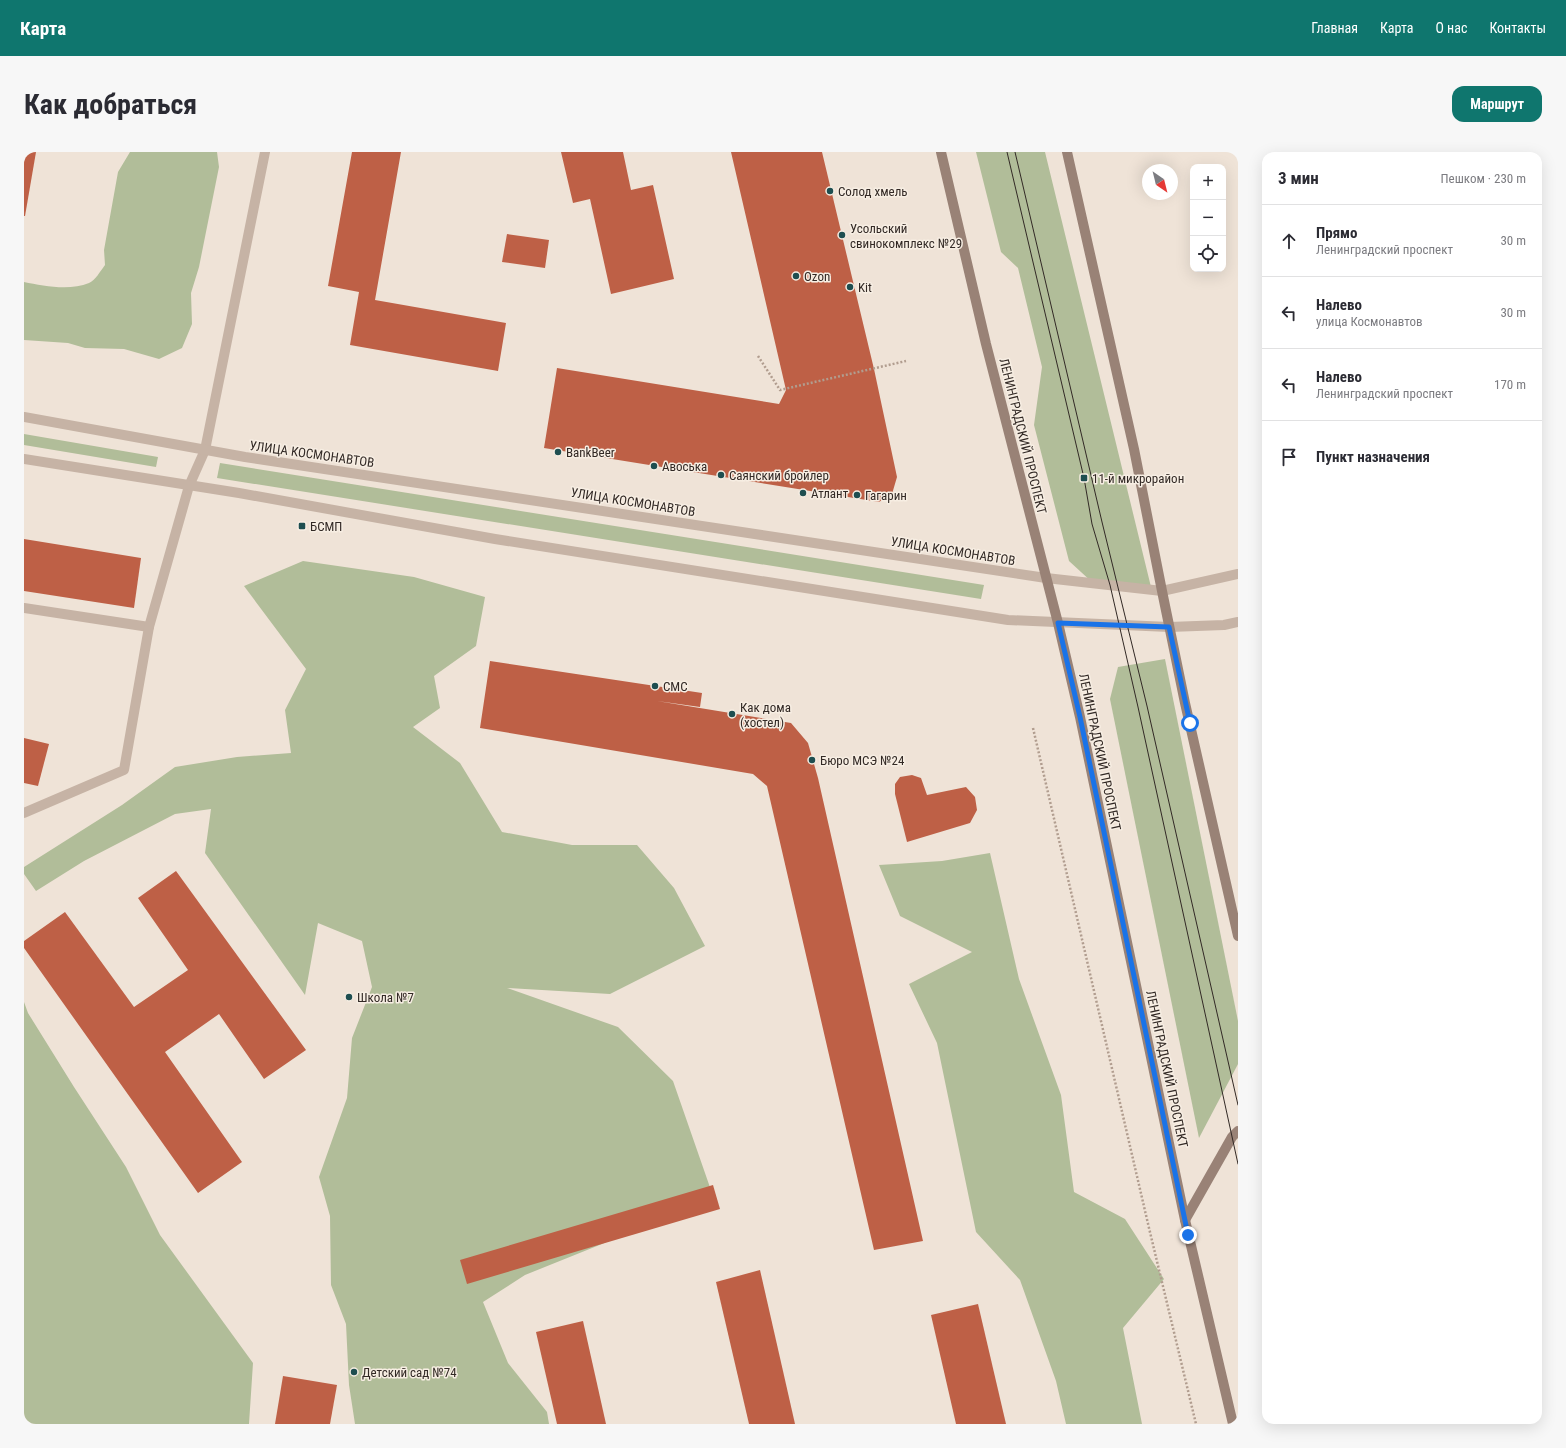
<!DOCTYPE html>
<html lang="ru">
<head>
<meta charset="utf-8">
<style>
  body { margin:0; font-family:"Roboto Condensed",sans-serif; background:#f7f7f7; color:#2b2b33 }
  .controls { position:absolute; right:12px; top:12px; display:grid; overflow:hidden; border-radius:8px; box-shadow:0 4px 16px #0002 }
  .controls button { width:36px; height:36px; display:grid; place-items:center; padding:0; border:0; border-bottom:1px solid #e1e1e2; background:#fff; color:#2b2b33; font:20px sans-serif }
  .compass { position:absolute; left:1118px; top:12px; width:36px; height:36px; border-radius:50%; background:#fff; box-shadow:0 4px 16px #0002; rotate:145deg }
  .stop { position:absolute; width:12px; height:12px; margin:-9px; border:3px solid #1a73e8; border-radius:50%; background:#fff }
  .stop.end { background:#1a73e8; border-color:#fff; box-shadow:0 1px 4px #0008 }
  .list { margin:0; padding:0; list-style:none }
  h2 { display:flex; justify-content:space-between; align-items:center; height:52px; margin:0; padding:0 16px; font-size:17px }
  h2 small { font-size:13px; font-weight:400; color:#7c7c81 }
  .list li { display:grid; grid-template-columns:26px 1fr auto; gap:12px; align-items:center; box-sizing:border-box; height:72px; padding:0 16px; border-top:1px solid #e1e1e2 }
  .list b { display:block; font-size:15px; white-space:nowrap }
  .list p { margin:0; font-size:13px; white-space:nowrap; color:#7c7c81 }
  .list em { font-size:13px; font-style:normal; color:#7c7c81 }
  .icon { flex:none; width:22px; height:22px; fill:none; stroke:currentColor; stroke-width:2; stroke-linecap:round; stroke-linejoin:round }
  .map { position:relative; flex:none; width:1214px; height:1272px; overflow:hidden; border-radius:12px }
  header { display:flex; align-items:center; gap:24px; box-sizing:border-box; height:56px; padding:0 20px; background:#0f766e; color:#fff }
  header strong { font-size:19px }
  nav { display:flex; gap:22px; margin-inline-start:auto; font-size:14px }
  .intro { display:flex; align-items:center; justify-content:space-between; box-sizing:border-box; height:96px; padding:0 24px }
  h1 { margin:0; font-size:28px }
  .button { padding:10px 18px; border-radius:12px; background:#0f766e; color:#fff; font-size:14px; font-weight:700 }
  main { display:flex; gap:24px; padding:0 24px }
  aside { flex:1; background:#fff; border-radius:12px; box-shadow:0 4px 16px #0002 }
  .map>svg:first-child { display:block }
  .green { fill:#b1bd99 }
  .building { fill:#be6046 }
  .lines { fill:none; stroke-linecap:round; stroke-linejoin:round }
  .path { stroke:#b19d8f; stroke-width:2.5; stroke-dasharray:2 2; stroke-linecap:butt }
  .service { stroke:#c6b3a5; stroke-width:10 }
  .minor { stroke:#c6b3a5; stroke-width:10 }
  .tertiary { stroke:#c6b3a5; stroke-width:10 }
  .secondary { stroke:#998276; stroke-width:10 }
  .tram { stroke:#322925; stroke-width:1 }
  .route { stroke:#1a73e8; stroke-width:5 }
  .poi-dot { fill:#1e4e50; stroke:#f7eee3; stroke-width:1.5 }
  .labels { text-anchor:middle; dominant-baseline:central; stroke-width:3; stroke-linejoin:round; paint-order:stroke }
  .poi-label { font-size:13px; fill:#322925; stroke:#f7eee3; text-anchor:start }
  .street-label { font-size:13px; fill:#322925; stroke:#f7eee3 }
</style>
</head>
<body>
<header>
<strong>Карта</strong>
<nav><a>Главная</a><a>Карта</a><a>О нас</a><a>Контакты</a></nav>
</header>
<div class="intro"><h1>Как добраться</h1><a class="button">Маршрут</a></div>
<main>
<div class="map">
<svg width="1214" height="1272" viewBox="0 0 1214 1272">
  <rect width="100%" height="100%" fill="#efe3d7"/>
  <g class="green">
    <path d="M106,0H193L195,15L175,115L167,141L168,172L158,196L135,207L100,197L61,196L44,191L0,188V130C19,134 46,139 65,131C71,129 77,118 81,113L80,98L94,20Z"/>
    <polygon points="952,0 1021,0 1127,435 1069,431 1045,409 1010,273 1018,215 994,116 977,100"/>
    <polygon points="0,282 134,305 132,315 0,293"/>
    <polygon points="196,311 960,433 957,447 193,326"/>
    <polygon points="279,409 390,425 461,445 452,494 410,524 416,556 389,575 436,611 478,680 548,693 613,693 650,736 681,794 586,842 483,836 594,875 649,929 689,1044 578,1092 501,1123 459,1150 484,1211 523,1260 525,1272 331,1272 325,1233 322,1172 307,1133 306,1064 295,1025 323,946 328,886 348,835 338,789 294,771 281,843 181,701 187,657 151,662 60,709 12,739 0,722 0,715 98,653 151,615 213,605 267,601 261,558 282,517 220,434"/>
    <polygon points="1141,507 1214,869 1214,912 1175,986 1086,547 1094,515"/>
    <polygon points="966,701 995,827 1037,943 1050,1040 1101,1067 1140,1127 1099,1176 1118,1272 1042,1272 1032,1229 996,1128 952,1080 913,891 885,832 948,800 876,764 855,713 918,709"/>
    <polygon points="0,850 4,861 50,935 102,1015 136,1083 229,1211 225,1272 0,1272"/>
  </g>
  <g class="building">
    <polygon points="0,0 12,0 1,64 0,64"/>
    <polygon points="328,0 377,0 351,148 482,171 474,219 326,193 335,140 304,134"/>
    <polygon points="537,0 599,0 607,38 629,33 650,127 587,142 566,47 549,51"/>
    <polygon points="707,0 798,0 850,217 873,325 868,342 855,350 520,296 533,216 755,252 762,238"/>
    <polygon points="483,82 525,88 521,116 478,110"/>
    <polygon points="0,387 117,406 110,456 0,439"/>
    <polygon points="466,509 678,541 676,555 633,549 767,571 784,591 794,626 899,1089 850,1098 743,634 729,622 456,576"/>
    <polygon points="0,586 25,592 14,634 0,631"/>
    <polygon points="888,623 897,626 903,643 942,635 951,645 953,658 946,671 883,690 871,642 871,632 876,625"/>
    <polygon points="152,719 282,898 240,927 195,862 141,900 218,1010 174,1041 0,796 0,789 41,760 110,855 164,818 114,746"/>
    <polygon points="689,1033 696,1057 443,1132 436,1108"/>
    <polygon points="736,1118 759,1219 771,1272 725,1272 692,1130"/>
    <polygon points="954,1152 982,1272 932,1272 907,1163"/>
    <polygon points="559,1169 582,1272 533,1272 512,1180"/>
    <polygon points="259,1224 313,1233 306,1272 251,1272"/>
  </g>
  <g class="lines">
    <g class="path">
      <polyline points="734,204 756,238 882,209"/>
      <polyline points="1009,576 1125,1076 1172,1272"/>
    </g>
    <g class="service">
      <polyline points="0,456 125,475"/>
      <polyline points="0,661 100,618 125,475 165,334"/>
    </g>
    <g class="minor">
      <polyline points="165,334 181,298 241,0"/>
      <polyline points="1022,426 1138,439 1214,422"/>
      <polyline points="1145,475 1200,473 1214,470"/>
    </g>
    <g class="tertiary">
      <polyline points="0,265 221,305 1022,426"/>
      <polyline points="0,307 215,341 471,387 984,468 1145,475"/>
    </g>
    <g class="secondary">
      <polyline points="917,0 962,192 1034,471 1056,565 1161,1068 1209,1272"/>
      <polyline points="1043,0 1110,297 1138,439 1161,551 1214,784"/>
      <polyline points="1161,1068 1208,985 1214,979"/>
    </g>
    <g class="tram">
      <polyline points="983,0 1060,326 1068,372 1086,433 1114,555 1214,1012"/>
      <polyline points="991,0 1078,370 1123,554 1214,953"/>
    </g>
  </g>
  <g class="lines">
    <polyline class="route" points="1164,1083 1056,565 1034,471 1145,475 1166,571"/>
  </g>
  <g class="poi-dot">
    <circle cx="806" cy="39" r="4"/>
    <circle cx="818" cy="83" r="4"/>
    <circle cx="772" cy="124" r="4"/>
    <circle cx="826" cy="135" r="4"/>
    <circle cx="534" cy="300" r="4"/>
    <circle cx="630" cy="314" r="4"/>
    <circle cx="697" cy="323" r="4"/>
    <rect x="1056" y="322" width="8" height="8" rx="2"/>
    <circle cx="779" cy="341" r="4"/>
    <circle cx="833" cy="343" r="4"/>
    <rect x="274" y="370" width="8" height="8" rx="2"/>
    <circle cx="631" cy="534" r="4"/>
    <circle cx="708" cy="562" r="4"/>
    <circle cx="788" cy="608" r="4"/>
    <circle cx="325" cy="845" r="4"/>
    <circle cx="330" cy="1220" r="4"/>
  </g>
  <g class="labels">
    <g class="poi-label">
      <text x="814" y="39">Солод хмель</text>
      <text x="826" y="76">Усольский<tspan x="826" dy="15">свинокомплекс №29</tspan></text>
      <text x="780" y="124">Ozon</text>
      <text x="834" y="135">Kit</text>
      <text x="542" y="300">BankBeer</text>
      <text x="638" y="314">Авоська</text>
      <text x="705" y="323">Саянский бройлер</text>
      <text x="1068" y="326">11-й микрорайон</text>
      <text x="787" y="341">Атлант</text>
      <text x="841" y="343">Гагарин</text>
      <text x="286" y="374">БСМП</text>
      <text x="639" y="534">СМС</text>
      <text x="716" y="555">Как дома<tspan x="716" dy="15">(хостел)</tspan></text>
      <text x="796" y="608">Бюро МСЭ №24</text>
      <text x="333" y="845">Школа №7</text>
      <text x="338" y="1220">Детский сад №74</text>
    </g>
    <g class="street-label">
      <text transform="translate(999 284) rotate(76)">ЛЕНИНГРАДСКИЙ ПРОСПЕКТ</text>
      <text transform="translate(288 302) rotate(8)">УЛИЦА КОСМОНАВТОВ</text>
      <text transform="translate(609 350) rotate(9)">УЛИЦА КОСМОНАВТОВ</text>
      <text transform="translate(929 399) rotate(9)">УЛИЦА КОСМОНАВТОВ</text>
      <text transform="translate(1076 600) rotate(78)">ЛЕНИНГРАДСКИЙ ПРОСПЕКТ</text>
      <text transform="translate(1143 917) rotate(78)">ЛЕНИНГРАДСКИЙ ПРОСПЕКТ</text>
    </g>
  </g>
</svg>
<div class="controls">
<button>+</button>
<button>−</button>
<button><svg class="icon" aria-label="locate" viewBox="0 0 24 24"><circle cx="12" cy="12" r="6"/><path d="M12 2v4M12 18v4M2 12h4M18 12h4"/></svg></button>
</div>
<svg class="compass" viewBox="-18 -18 36 36"><path d="M0-13l5 13h-10z" fill="#e53935"/><path d="M0 13l5-13h-10z" fill="#7c7c81"/></svg>
<div class="stop" style="left:1166px;top:571px"></div>
<div class="stop end" style="left:1164px;top:1083px"></div>
</div>
<aside>
<h2>3 мин<small>Пешком · 230 m</small></h2>
<ul class="list">
<li><svg class="icon" aria-label="ahead" viewBox="0 0 24 24"><path d="M12 20V5M6 11l6-6 6 6"/></svg><div><b>Прямо</b><p>Ленинградский проспект</p></div><em>30 m</em></li>
<li><svg class="icon" aria-label="left" viewBox="0 0 24 24"><path d="M17 20v-9H6M10 6l-5 5 5 5"/></svg><div><b>Налево</b><p>улица Космонавтов</p></div><em>30 m</em></li>
<li><svg class="icon" aria-label="left" viewBox="0 0 24 24"><path d="M17 20v-9H6M10 6l-5 5 5 5"/></svg><div><b>Налево</b><p>Ленинградский проспект</p></div><em>170 m</em></li>
<li><svg class="icon" aria-label="arrive" viewBox="0 0 24 24"><path d="M6 21V4h12l-3 4 3 4H6"/></svg><div><b>Пункт назначения</b></div></li>
</ul>
</aside>
</main>
</body>
</html>
